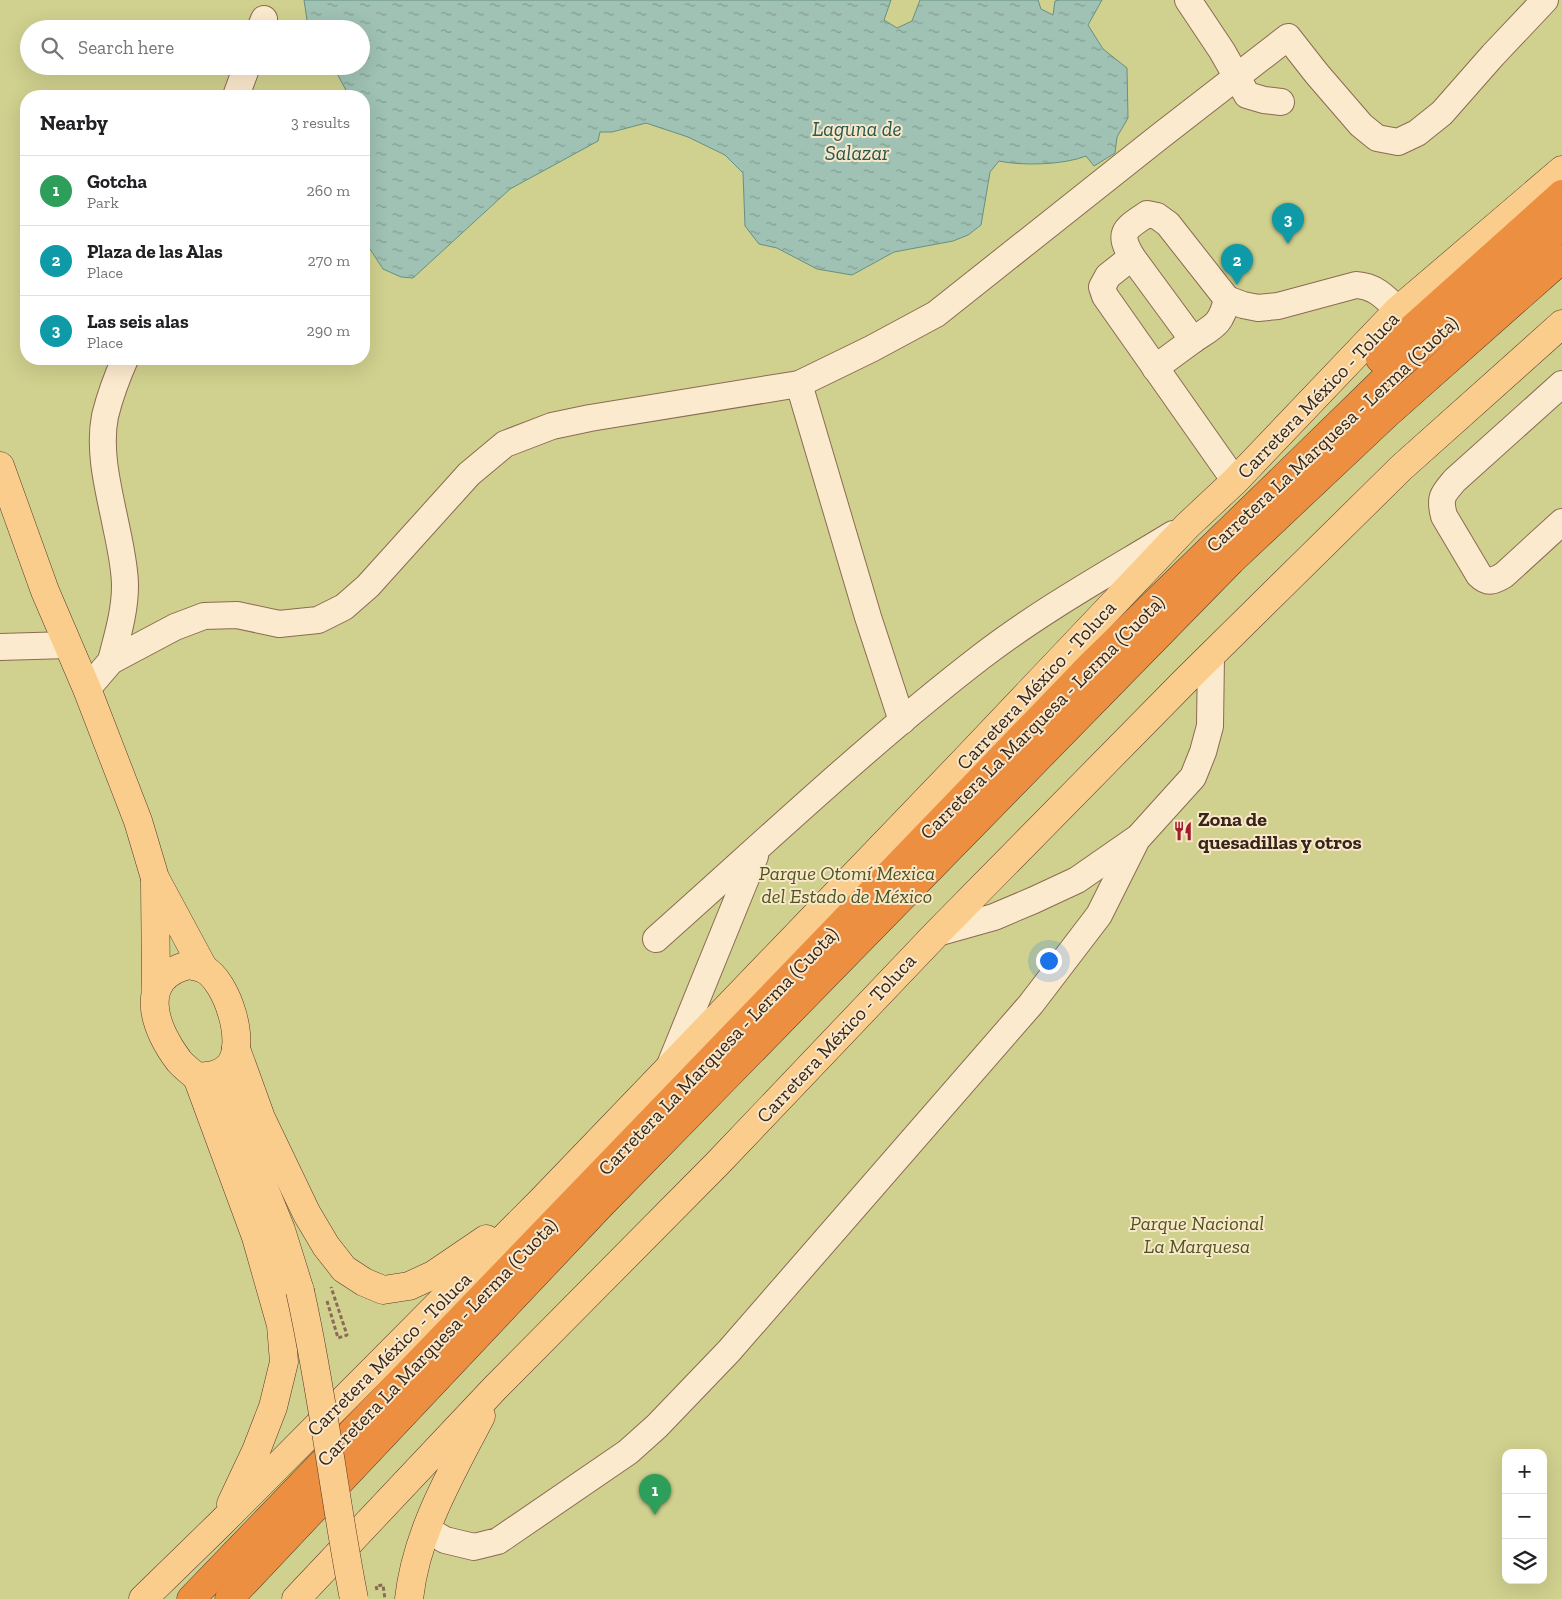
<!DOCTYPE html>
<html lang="en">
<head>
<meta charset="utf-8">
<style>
  body { margin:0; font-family:"Zilla Slab",serif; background:#f6f6f6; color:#202124 }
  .controls { position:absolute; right:15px; bottom:15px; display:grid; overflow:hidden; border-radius:10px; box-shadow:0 5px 20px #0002 }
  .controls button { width:45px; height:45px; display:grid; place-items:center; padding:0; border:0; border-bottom:1px solid #e0e0e0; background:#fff; color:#202124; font:25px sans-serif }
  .you { position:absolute; left:1048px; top:960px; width:18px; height:18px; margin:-12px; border:4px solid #fff; border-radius:50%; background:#1a73e8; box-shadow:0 0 0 8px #1a73e833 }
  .badge { display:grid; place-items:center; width:32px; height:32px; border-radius:50%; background:#db2777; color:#fff; font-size:16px; font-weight:700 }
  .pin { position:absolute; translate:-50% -41px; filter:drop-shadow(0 1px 2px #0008) }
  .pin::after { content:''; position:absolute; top:26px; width:18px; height:15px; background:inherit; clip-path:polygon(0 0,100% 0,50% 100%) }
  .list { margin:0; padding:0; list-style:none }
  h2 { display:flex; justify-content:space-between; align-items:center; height:65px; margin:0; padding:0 20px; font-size:21px }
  h2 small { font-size:16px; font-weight:400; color:#757577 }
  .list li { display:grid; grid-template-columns:32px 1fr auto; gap:15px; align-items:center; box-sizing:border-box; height:70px; padding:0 20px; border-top:1px solid #e0e0e0 }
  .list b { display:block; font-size:19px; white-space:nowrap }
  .list p { margin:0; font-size:16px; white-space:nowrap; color:#757577 }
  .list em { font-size:16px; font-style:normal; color:#757577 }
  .icon { flex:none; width:28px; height:28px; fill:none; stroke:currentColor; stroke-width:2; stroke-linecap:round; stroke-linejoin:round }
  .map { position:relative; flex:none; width:1562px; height:1599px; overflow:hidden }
  .search { position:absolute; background:#fff; box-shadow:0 5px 20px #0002; left:20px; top:20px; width:350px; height:55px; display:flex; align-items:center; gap:12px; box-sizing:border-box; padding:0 18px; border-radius:28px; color:#757577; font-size:19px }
  .panel { position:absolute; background:#fff; box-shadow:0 5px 20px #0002; left:20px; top:90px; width:350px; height:275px; border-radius:20px }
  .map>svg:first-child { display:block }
  .park { fill:#d0d18e; fill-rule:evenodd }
  .water { fill:url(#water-ripples); stroke:#669082 }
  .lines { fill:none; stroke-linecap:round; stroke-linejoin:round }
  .minor-casing { stroke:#8b6b53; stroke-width:28 }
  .major-casing { stroke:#573928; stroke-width:29 }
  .highway-casing { stroke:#573928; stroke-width:29 }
  .path { stroke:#8b6b53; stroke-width:3; stroke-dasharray:4 2.5; stroke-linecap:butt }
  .minor { stroke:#fceace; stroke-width:26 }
  .major { stroke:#fbcd8d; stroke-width:28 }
  .highway { stroke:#ec8f40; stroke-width:28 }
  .major-bridge-casing { stroke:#573928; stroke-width:29; stroke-linecap:butt }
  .major-bridge { stroke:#fbcd8d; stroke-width:28 }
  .labels { text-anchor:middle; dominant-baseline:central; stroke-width:4; stroke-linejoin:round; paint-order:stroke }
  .street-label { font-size:20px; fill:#382519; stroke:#f9e7ca }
  .poi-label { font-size:20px; font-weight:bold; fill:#382519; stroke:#f9e7ca; text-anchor:start }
  .park-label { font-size:20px; font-style:italic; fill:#4e561e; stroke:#f9e7ca }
  .water-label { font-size:21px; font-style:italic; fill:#275951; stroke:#f9e7ca }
</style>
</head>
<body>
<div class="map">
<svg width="1562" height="1599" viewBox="0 0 1562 1599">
  <defs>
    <pattern id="water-ripples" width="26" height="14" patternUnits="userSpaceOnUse" patternTransform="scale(1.25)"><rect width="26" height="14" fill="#9fc2b4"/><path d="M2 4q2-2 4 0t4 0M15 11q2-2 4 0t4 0" fill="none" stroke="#839d92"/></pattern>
  </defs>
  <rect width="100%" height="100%" fill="#f2dcba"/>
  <path class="park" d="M0,0H1562V1599H0ZM29,29H361V66H29ZM26,96H364V359H26ZM1506,1453H1543V1580H1506Z"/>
  <path class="water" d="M304,0H891L884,20L897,28L912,21L920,0H1038L1041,9L1053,15L1055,1L1059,0H1102L1088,25L1103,49L1127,68L1128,118L1117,137L1115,153L1094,166L1086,156C1064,165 1021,166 999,161L990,172L981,225L968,235L953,241L894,252L852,275L817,269L777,248L759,244L745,226L743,173L725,155L688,137L646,123L612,132H600L598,141L510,189L413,278L401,277L383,269L364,240V96H349L333,66H361V29H312L307,20Z"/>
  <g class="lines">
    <defs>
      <g id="minor">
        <polyline points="1188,0 1222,51 1247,95 1264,100 1281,102"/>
        <polyline points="260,29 264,19"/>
        <polyline points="236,96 247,66"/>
        <polyline points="1132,257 1108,276 1102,287 1105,296 1235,481"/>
        <path d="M1193,340C1214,326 1221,325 1227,299"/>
        <path d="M1155,368L1193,340L1132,257C1117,232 1125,229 1147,214L1157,216L1168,224L1227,299L1243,305L1258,308L1278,306L1356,285C1375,286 1385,297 1398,310"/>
        <polyline points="799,384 868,617 902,721"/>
        <path d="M1562,384L1455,480C1443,494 1439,497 1444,516L1479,575C1488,584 1494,581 1504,575L1562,522"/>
        <polyline points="0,647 68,645"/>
        <path d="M111,661C117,637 125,612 125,586C125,567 120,545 116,526C109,491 98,452 105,416C110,396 117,377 125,359"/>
        <polyline points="87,689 111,661 175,627 204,616 237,615 279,624 318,620 344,607 368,586 469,474 505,444 552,426 590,418 799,384 871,349 936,314 1159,137 1288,37 1317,74 1361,125 1377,138 1398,142 1417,133 1442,113 1493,55 1545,0"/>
        <polyline points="937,933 994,917 1034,900 1077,880 1136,839"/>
        <path d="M656,939C763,844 869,743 982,656C1042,610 1109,573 1173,534"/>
        <polyline points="670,1065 755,856"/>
        <polyline points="426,1529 445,1540 474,1547 498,1541 628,1452 657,1426 729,1351 1031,1004 1099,915 1137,839 1193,777 1203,752 1210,726 1211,655"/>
      </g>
      <g id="major">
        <polyline points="0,466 45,591 87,689 138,821 155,878 204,969"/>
        <polyline points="155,882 156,987"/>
        <path d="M189,965C193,966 199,967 204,969C227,981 248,1045 229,1066C220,1076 209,1076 197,1077C191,1072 184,1067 179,1061C155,1030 135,978 189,965Z"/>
        <polyline points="236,1049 261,1118 307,1214 326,1246 344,1269 364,1282 383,1290 409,1286 433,1275 486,1239"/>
        <polyline points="218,1074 281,1230 300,1291"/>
        <polyline points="197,1077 256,1237 281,1325 284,1362 273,1407 256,1451 231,1504"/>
        <polyline points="143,1599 222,1522 541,1201 964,761 1187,526 1235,481 1398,310 1562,170"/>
        <polyline points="296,1599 495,1388 717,1164 937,933 1185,681 1401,468 1562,324"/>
        <path d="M409,1599C416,1533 451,1474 481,1416"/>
      </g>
      <g id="highway">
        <polyline points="1380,359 1408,332 1562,194"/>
        <polyline points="191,1599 1092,664 1398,366 1562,226"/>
        <polyline points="229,1599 600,1206 1231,561 1386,415 1562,259"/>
      </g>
    </defs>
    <use href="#minor" class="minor-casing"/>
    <use href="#major" class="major-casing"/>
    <use href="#highway" class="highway-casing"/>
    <g class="path">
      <polyline points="327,1301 338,1338 347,1335 331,1287"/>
      <polyline points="377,1590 376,1586 383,1585 385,1599"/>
    </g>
    <use href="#minor" class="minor"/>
    <use href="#major" class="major"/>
    <use href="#highway" class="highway"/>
    <defs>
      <path id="major-bridge" d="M300,1291C323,1393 334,1497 354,1599"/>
    </defs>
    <use href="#major-bridge" class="major-bridge-casing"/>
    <use href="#major-bridge" class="major-bridge"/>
  </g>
  <defs>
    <symbol id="restaurant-bare" viewBox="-9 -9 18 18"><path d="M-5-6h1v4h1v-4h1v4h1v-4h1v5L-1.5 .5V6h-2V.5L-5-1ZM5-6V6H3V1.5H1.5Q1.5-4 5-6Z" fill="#a01d2b" stroke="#f9e7ca" stroke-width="2.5" paint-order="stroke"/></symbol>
  </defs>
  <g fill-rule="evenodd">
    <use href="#restaurant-bare" x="1169" y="817" width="28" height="28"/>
  </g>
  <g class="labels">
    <g class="street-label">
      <text transform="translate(1318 395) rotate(-46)">Carretera México - Toluca</text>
      <text transform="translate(1332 434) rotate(-43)">Carretera La Marquesa - Lerma (Cuota)</text>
      <text transform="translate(1036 685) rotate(-47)">Carretera México - Toluca</text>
      <text transform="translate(1042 717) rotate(-45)">Carretera La Marquesa - Lerma (Cuota)</text>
      <text transform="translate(836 1038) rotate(-47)">Carretera México - Toluca</text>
      <text transform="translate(718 1051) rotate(-46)">Carretera La Marquesa - Lerma (Cuota)</text>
      <text transform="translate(437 1342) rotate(-46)">Carretera La Marquesa - Lerma (Cuota)</text>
      <text transform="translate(389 1354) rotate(-45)">Carretera México - Toluca</text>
    </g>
    <g class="poi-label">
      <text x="1198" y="819">Zona de<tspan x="1198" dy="23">quesadillas y otros</tspan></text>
    </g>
    <g class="park-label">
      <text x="847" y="873">Parque Otomí Mexica<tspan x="847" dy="23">del Estado de México</tspan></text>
      <text x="1197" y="1223">Parque Nacional<tspan x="1197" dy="23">La Marquesa</tspan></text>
    </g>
    <g class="water-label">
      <text x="857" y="128">Laguna de<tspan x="857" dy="24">Salazar</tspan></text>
    </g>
  </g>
</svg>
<div class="controls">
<button>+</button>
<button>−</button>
<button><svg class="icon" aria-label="layers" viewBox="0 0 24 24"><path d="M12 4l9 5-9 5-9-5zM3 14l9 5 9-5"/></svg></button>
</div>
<div class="you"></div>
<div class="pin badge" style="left:655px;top:1515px;background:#2e9e5b">1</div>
<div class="pin badge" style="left:1237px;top:285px;background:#0f9aa8">2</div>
<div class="pin badge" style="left:1288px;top:244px;background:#0f9aa8">3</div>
<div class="search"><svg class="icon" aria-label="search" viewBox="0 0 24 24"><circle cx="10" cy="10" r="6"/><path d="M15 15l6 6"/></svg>Search here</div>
<section class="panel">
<h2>Nearby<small>3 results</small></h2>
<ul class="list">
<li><span class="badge" style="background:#2e9e5b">1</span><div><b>Gotcha</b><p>Park</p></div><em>260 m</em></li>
<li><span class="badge" style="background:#0f9aa8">2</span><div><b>Plaza de las Alas</b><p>Place</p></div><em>270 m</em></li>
<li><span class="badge" style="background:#0f9aa8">3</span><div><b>Las seis alas</b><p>Place</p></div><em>290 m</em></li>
</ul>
</section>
</div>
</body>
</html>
